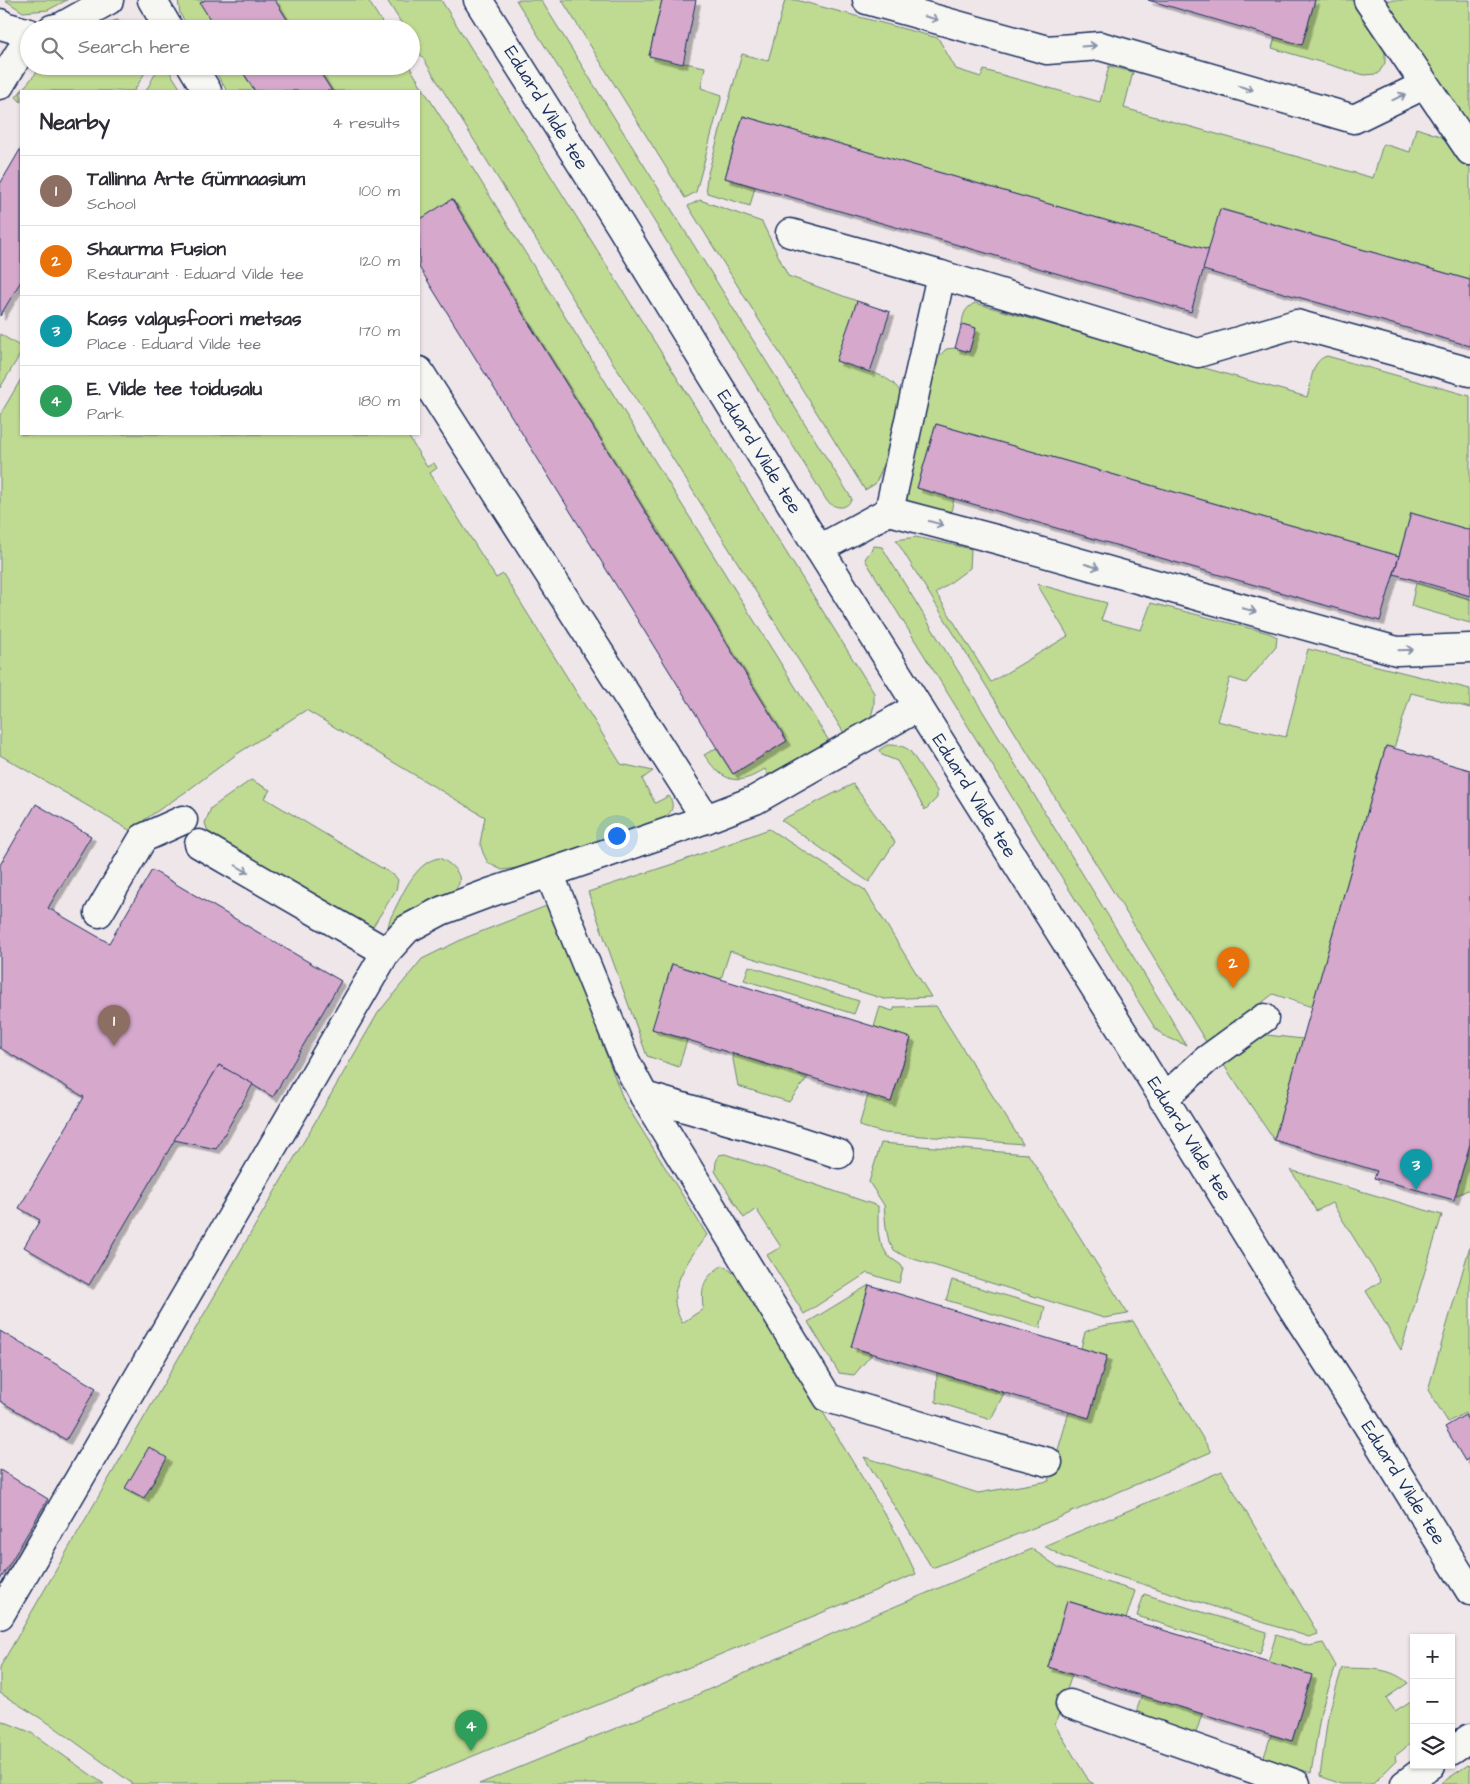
<!DOCTYPE html>
<html lang="en">
<head>
<meta charset="utf-8">
<style>
  body { margin:0; font-family:"Architects Daughter",sans-serif; background:#f7f7f7; color:#2b2b33 }
  .controls { position:absolute; right:15px; bottom:15px; display:grid; overflow:hidden; border-radius:0px; box-shadow:0 1px 4px #0004 }
  .controls button { width:45px; height:45px; display:grid; place-items:center; padding:0; border:0; border-bottom:1px solid #e1e1e2; background:#fff; color:#2b2b33; font:25px sans-serif }
  .you { position:absolute; left:616px; top:835px; width:18px; height:18px; margin:-12px; border:4px solid #fff; border-radius:50%; background:#1a73e8; box-shadow:0 0 0 8px #1a73e833 }
  .badge { display:grid; place-items:center; width:32px; height:32px; border-radius:50%; background:#c8321e; color:#fff; font-size:16px; font-weight:700 }
  .pin { position:absolute; translate:-50% -41px; filter:drop-shadow(0 1px 2px #0008) }
  .pin::after { content:''; position:absolute; top:26px; width:18px; height:15px; background:inherit; clip-path:polygon(0 0,100% 0,50% 100%) }
  .list { margin:0; padding:0; list-style:none }
  h2 { display:flex; justify-content:space-between; align-items:center; height:65px; margin:0; padding:0 20px; font-size:21px }
  h2 small { font-size:16px; font-weight:400; color:#7c7c81 }
  .list li { display:grid; grid-template-columns:32px 1fr auto; gap:15px; align-items:center; box-sizing:border-box; height:70px; padding:0 20px; border-top:1px solid #e1e1e2 }
  .list b { display:block; font-size:19px; white-space:nowrap }
  .list p { margin:0; font-size:16px; white-space:nowrap; color:#7c7c81 }
  .list em { font-size:16px; font-style:normal; color:#7c7c81 }
  .icon { flex:none; width:28px; height:28px; fill:none; stroke:currentColor; stroke-width:2; stroke-linecap:round; stroke-linejoin:round }
  .map { position:relative; flex:none; width:1470px; height:1784px; overflow:hidden }
  .search { position:absolute; background:#fff; box-shadow:0 1px 4px #0004; left:20px; top:20px; width:400px; height:55px; display:flex; align-items:center; gap:12px; box-sizing:border-box; padding:0 18px; border-radius:28px; color:#7c7c81; font-size:19px }
  .panel { position:absolute; background:#fff; box-shadow:0 1px 4px #0004; left:20px; top:90px; width:400px; height:345px; border-radius:0px }
  .map>svg:first-child { display:block }
  .green { fill:#bfda91; stroke:#6d8478 }
  .building { fill:#d5a8cc; stroke:#1b2f5e; filter:url(#shadow) }
  .lines { fill:none; stroke-linecap:round; stroke-linejoin:round }
  .minor-casing { stroke:#1b2f5e; stroke-width:31 }
  .minor { stroke:#f6f6f2; stroke-width:28 }
  .oneway { stroke:#8892a8 }
  .labels { text-anchor:middle; dominant-baseline:central; stroke-width:4; stroke-linejoin:round; paint-order:stroke }
  .street-label { font-size:19px; fill:#1b2f5e; stroke:#f6f6f2 }
</style>
</head>
<body>
<div class="map">
<svg width="1470" height="1784" viewBox="0 0 1470 1784">
  <defs>
    <filter id="shadow"><feDropShadow dx="4.5" dy="4.5" stdDeviation="0" flood-color="#0004"/></filter>
  </defs>
  <rect width="100%" height="100%" fill="#efe6ea"/>
  <filter id="ink" filterUnits="userSpaceOnUse"><feTurbulence type="fractalNoise" baseFrequency=".02" numOctaves="2"/><feDisplacementMap in="SourceGraphic" scale="10" xChannelSelector="R" yChannelSelector="G"/><feConvolveMatrix kernelMatrix="1 2 1 2 8 2 1 2 1" color-interpolation-filters="sRGB"/></filter>
  <g filter="url(#ink)">
    <g class="green">
      <polygon points="5,0 67,0 48,10 23,12"/>
      <polygon points="178,0 205,0 201,3 215,26 210,29 190,29 180,14"/>
      <polygon points="275,0 368,0 386,29 293,29"/>
      <polygon points="387,0 441,0 874,693 874,705 871,717 844,733 411,39 411,29 405,29"/>
      <path d="M516,0H541L852,499C846,510 836,509 827,501L604,140Z"/>
      <polygon points="562,0 662,0 649,56 705,67 701,88 722,95 696,192 685,198"/>
      <polygon points="785,0 796,0 938,38 956,69 981,77 984,70 1100,102 1109,66 1133,72 1124,108 1373,178 1383,144 1410,152 1416,128 1452,140 1470,168 1470,280 1221,209 1209,250 743,116 725,178 755,187 750,206 707,193 706,184 708,173 742,54 768,61"/>
      <polygon points="1315,0 1359,0 1385,47 1385,63 1378,74 1364,75 1272,48 1275,37 1302,45"/>
      <polygon points="1385,0 1470,0 1470,126"/>
      <polygon points="117,20 132,23 143,29 96,29 104,24"/>
      <polygon points="42,66 149,66 134,91 21,91 21,102 16,97"/>
      <polygon points="162,66 166,66 182,91 146,91 156,72"/>
      <polygon points="212,66 239,66 254,91 227,91"/>
      <path d="M316,66H409L829,741L768,775L765,769C759,772 753,777 747,778C727,785 714,769 704,755L716,748L733,774L787,741L453,200L419,220V91H332Z"/>
      <path d="M700,200L762,222L788,276L857,301L837,361C854,367 892,374 900,392C902,395 901,400 901,404L880,474L875,484L865,490L688,206Z"/>
      <path d="M975,303L1307,397C1312,383 1310,361 1327,356L1470,396V530L1411,513L1399,556L936,424L917,488L954,499L950,515L907,502L901,497L936,360L946,349L955,348L969,352L976,328L962,324C963,314 965,308 975,303Z"/>
      <polygon points="0,334 21,347 21,353 0,388"/>
      <path d="M21,379V434H407L427,467L434,463L437,468L430,473L496,578L503,574L621,764L653,771L642,779L655,803L669,796C676,807 671,814 661,820L517,868L502,870L488,863L483,853L480,843L485,817L306,710L237,754L187,791L144,820L136,834L0,755V415Z"/>
      <polygon points="916,537 971,549 970,568 936,593 991,682 1068,636 1037,584 1107,603 1101,620 1141,630 1151,603 1269,633 1277,637 1276,647 1246,683 1230,678 1217,721 1286,737 1308,649 1470,689 1470,708 1411,693 1394,748 1386,746 1312,1007 1273,994 1208,1045 896,540"/>
      <polygon points="874,546 882,547 1166,1010 1186,1045 1164,1036 1155,1028 867,563 865,559"/>
      <polygon points="1416,583 1470,599 1470,623 1411,606"/>
      <path d="M887,745C896,745 903,745 910,751L937,791V798L925,810L897,761L882,755L879,750Z"/>
      <polygon points="251,780 270,790 265,798 395,876 398,880 396,890 370,931 209,835 205,823 211,808"/>
      <polygon points="853,784 895,842 869,882 781,820"/>
      <polygon points="769,829 865,890 931,997 884,999 730,951 721,979 652,1029 687,1040 679,1067 647,1056 588,892 679,862"/>
      <path d="M439,858C450,862 469,878 454,890C447,894 438,895 432,899C417,907 403,917 388,927L390,919C401,898 414,862 439,858Z"/>
      <path d="M549,905L624,1101L707,1235C695,1250 673,1280 675,1301C675,1308 679,1316 682,1323L703,1309C701,1286 703,1278 723,1265L751,1287L835,1433L898,1536L916,1574L405,1784H133L53,1726L0,1693V1667L378,1013L422,959L465,938Z"/>
      <polygon points="749,966 859,1001 854,1014 744,980"/>
      <polygon points="936,1006 1023,1144 884,1133 859,1126 868,1095 891,1102 911,1039 874,1027 880,1007 893,1011 895,1007"/>
      <polygon points="1267,1035 1303,1039 1274,1140 1219,1058"/>
      <polygon points="732,1054 808,1077 789,1102 738,1086"/>
      <polygon points="881,1143 1028,1154 1128,1314 1104,1318 904,1256 894,1250 889,1242 886,1228 884,1205 869,1182"/>
      <polygon points="1470,1144 1470,1189 1455,1196"/>
      <polygon points="725,1154 878,1206 878,1231 880,1242 888,1256 901,1265 903,1269 899,1283 867,1273 804,1314 767,1255 781,1247 756,1209 744,1218 715,1171 716,1162 719,1155"/>
      <polygon points="1290,1170 1442,1215 1401,1350 1366,1291 1381,1281 1332,1203 1316,1211 1304,1189"/>
      <polygon points="1470,1246 1470,1422 1465,1413 1448,1422 1428,1390"/>
      <polygon points="952,1280 1045,1307 1040,1328 946,1300"/>
      <polygon points="869,1285 851,1347 872,1354 854,1375 839,1373 808,1322"/>
      <path d="M1133,1321L1211,1452L1056,1519L932,1568L864,1457L978,1493L1049,1481L1069,1412L1089,1418L1107,1356L1081,1348L1085,1332C1100,1324 1116,1325 1133,1321Z"/>
      <polygon points="937,1373 1004,1393 991,1419 936,1402"/>
      <polygon points="1222,1471 1318,1634 1309,1637 1095,1569 1064,1557 1044,1546"/>
      <polygon points="1032,1549 1058,1567 1135,1591 1126,1619 1068,1601 1048,1667 1072,1675 1055,1725 1089,1781 1094,1784 479,1784 692,1697 865,1619"/>
      <polygon points="1144,1594 1267,1632 1260,1654 1137,1616"/>
      <polygon points="1276,1635 1309,1646 1323,1643 1336,1666 1321,1711 1311,1773 1264,1757 1271,1735 1292,1741 1312,1675 1268,1662"/>
      <path d="M1342,1668C1366,1669 1389,1666 1408,1683L1386,1698L1395,1711L1414,1699V1741L1395,1756L1396,1761L1373,1784H1341L1320,1776L1328,1716Z"/>
      <polygon points="1142,1695 1202,1714 1196,1733 1135,1715"/>
      <polygon points="0,1720 30,1732 104,1784 0,1784"/>
      <polygon points="1468,1765 1470,1767 1470,1784 1440,1784"/>
    </g>
    <g class="building">
      <polygon points="205,0 275,0 293,29 216,29 200,3"/>
      <polygon points="662,0 696,0 683,64 649,56"/>
      <polygon points="1148,0 1315,0 1302,45"/>
      <polygon points="239,66 316,66 332,91 255,91"/>
      <polygon points="743,116 1209,250 1191,312 725,178"/>
      <polygon points="21,148 21,281 0,316 0,184"/>
      <polygon points="452,199 787,741 733,774 419,267 419,220"/>
      <polygon points="1220,209 1470,280 1470,346 1203,270"/>
      <polygon points="857,301 890,312 870,372 836,361"/>
      <polygon points="962,324 976,328 969,352 955,348"/>
      <polygon points="936,424 1399,556 1380,621 917,488"/>
      <polygon points="1411,513 1470,530 1470,596 1394,574"/>
      <polygon points="1386,746 1470,770 1470,1144 1454,1200 1374,1178 1377,1171 1274,1140"/>
      <polygon points="36,804 91,836 48,908 109,943 152,870 341,981 273,1097 219,1065 89,1285 24,1247 40,1220 19,1208 84,1097 0,1048 0,865"/>
      <polygon points="672,964 911,1038 891,1102 652,1029"/>
      <polygon points="219,1065 253,1084 216,1149 174,1140"/>
      <polygon points="869,1285 1107,1356 1089,1418 851,1347"/>
      <polygon points="0,1331 96,1388 66,1440 0,1401"/>
      <polygon points="1465,1415 1470,1424 1470,1457 1465,1461 1445,1427"/>
      <polygon points="149,1447 167,1458 144,1498 125,1488"/>
      <polygon points="0,1470 48,1499 0,1580"/>
      <polygon points="1067,1601 1312,1675 1292,1741 1048,1667"/>
    </g>
    <g class="lines">
      <defs>
        <g id="minor">
          <polyline points="152,0 169,29"/>
          <polyline points="478,0 620,225 819,549 1131,1045 1293,1309 1355,1405 1470,1591"/>
          <polyline points="867,0 1047,50 1100,46 1354,119 1424,85"/>
          <polyline points="1368,0 1470,151"/>
          <polyline points="0,23 4,26 29,33"/>
          <polyline points="52,29 61,27 109,0"/>
          <polyline points="192,66 207,91"/>
          <polyline points="0,85 29,37"/>
          <polyline points="790,233 941,275 1198,353 1296,324 1470,372"/>
          <polyline points="419,371 706,819 755,800 918,707"/>
          <polyline points="889,511 999,540 1205,598 1397,651 1470,648"/>
          <polyline points="819,549 889,511 941,275"/>
          <polyline points="706,819 549,873 626,1062 644,1096 828,1398 991,1447 1048,1462"/>
          <polyline points="199,844 386,952"/>
          <polyline points="99,913 143,838 183,820"/>
          <polyline points="644,1096 790,1138 839,1154"/>
          <polyline points="1163,1099 1206,1060 1264,1018"/>
          <polyline points="0,1615 386,952 407,929 441,911 489,893 549,873"/>
          <polyline points="1070,1704 1296,1784"/>
          <polyline points="1451,1751 1470,1738"/>
          <polyline points="1405,1784 1431,1765"/>
        </g>
      </defs>
      <use href="#minor" class="minor-casing"/>
      <use href="#minor" class="minor"/>
    </g>
    <defs><path id="oneway-shaft" d="M-6 0H5M1.5-3L5.5 0L1.5 3" fill="none" stroke-width="1.6" stroke-linecap="round" stroke-linejoin="round" transform="scale(1.25)"/></defs>
    <g class="oneway">
      <use href="#oneway-shaft" transform="translate(931 18) rotate(15)"/>
      <use href="#oneway-shaft" transform="translate(1089 46) rotate(-4)"/>
      <use href="#oneway-shaft" transform="translate(1246 88) rotate(16)"/>
      <use href="#oneway-shaft" transform="translate(1399 97) rotate(-26)"/>
      <use href="#oneway-shaft" transform="translate(936 523) rotate(15)"/>
      <use href="#oneway-shaft" transform="translate(1092 566) rotate(16)"/>
      <use href="#oneway-shaft" transform="translate(1249 610) rotate(15)"/>
      <use href="#oneway-shaft" transform="translate(1406 650) rotate(-2)"/>
      <use href="#oneway-shaft" transform="translate(242 869) rotate(30)"/>
    </g>
  </g>
  <g class="labels">
    <g class="street-label">
      <text transform="translate(546 108) rotate(58)">Eduard Vilde tee</text>
      <text transform="translate(759 452) rotate(58)">Eduard Vilde tee</text>
      <text transform="translate(974 796) rotate(58)">Eduard Vilde tee</text>
      <text transform="translate(1189 1139) rotate(58)">Eduard Vilde tee</text>
      <text transform="translate(1403 1483) rotate(58)">Eduard Vilde tee</text>
    </g>
  </g>
</svg>
<div class="controls">
<button>+</button>
<button>−</button>
<button><svg class="icon" aria-label="layers" viewBox="0 0 24 24"><path d="M12 4l9 5-9 5-9-5zM3 14l9 5 9-5"/></svg></button>
</div>
<div class="you"></div>
<div class="pin badge" style="left:114px;top:1046px;background:#8d6e63">1</div>
<div class="pin badge" style="left:1233px;top:988px;background:#e8710a">2</div>
<div class="pin badge" style="left:1416px;top:1190px;background:#0f9aa8">3</div>
<div class="pin badge" style="left:471px;top:1751px;background:#2e9e5b">4</div>
<div class="search"><svg class="icon" aria-label="search" viewBox="0 0 24 24"><circle cx="10" cy="10" r="6"/><path d="M15 15l6 6"/></svg>Search here</div>
<section class="panel">
<h2>Nearby<small>4 results</small></h2>
<ul class="list">
<li><span class="badge" style="background:#8d6e63">1</span><div><b>Tallinna Arte Gümnaasium</b><p>School</p></div><em>100 m</em></li>
<li><span class="badge" style="background:#e8710a">2</span><div><b>Shaurma Fusion</b><p>Restaurant · Eduard Vilde tee</p></div><em>120 m</em></li>
<li><span class="badge" style="background:#0f9aa8">3</span><div><b>Kass valgusfoori metsas</b><p>Place · Eduard Vilde tee</p></div><em>170 m</em></li>
<li><span class="badge" style="background:#2e9e5b">4</span><div><b>E. Vilde tee toidusalu</b><p>Park</p></div><em>180 m</em></li>
</ul>
</section>
</div>
</body>
</html>
